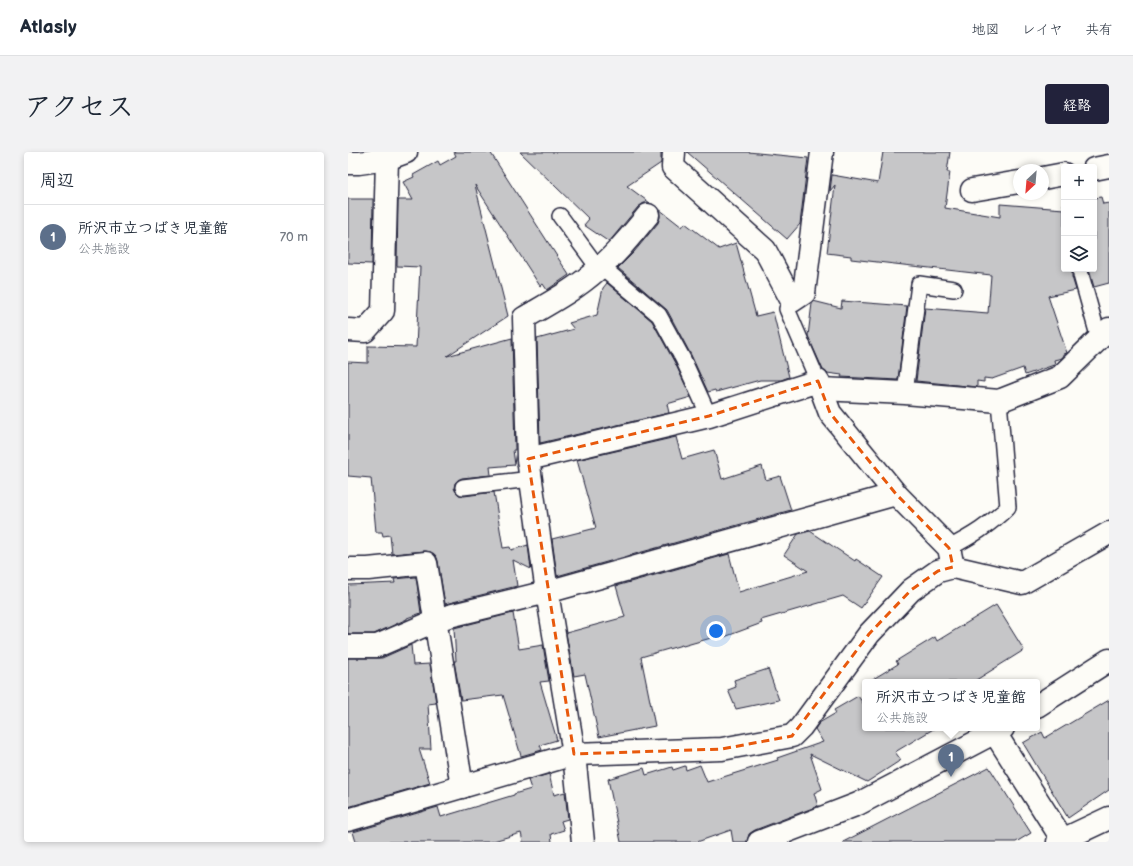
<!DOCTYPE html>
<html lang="ja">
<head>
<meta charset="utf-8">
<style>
  body { margin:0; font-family:"Balsamiq Sans","Klee One",sans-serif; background:#f2f2f3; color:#1f2937 }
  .controls { position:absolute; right:12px; top:12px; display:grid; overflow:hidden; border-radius:4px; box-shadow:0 2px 6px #0003 }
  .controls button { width:36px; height:36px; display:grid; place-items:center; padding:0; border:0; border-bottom:1px solid #e0e1e3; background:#fff; color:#1f2937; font:20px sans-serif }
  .compass { position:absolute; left:665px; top:12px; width:36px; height:36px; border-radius:50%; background:#fff; box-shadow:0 2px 6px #0003; rotate:206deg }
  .you { position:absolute; left:368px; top:479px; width:14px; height:14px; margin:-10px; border:3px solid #fff; border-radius:50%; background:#1a73e8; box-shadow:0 0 0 6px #1a73e833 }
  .badge { display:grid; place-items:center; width:26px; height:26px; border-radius:50%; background:#22223b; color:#fff; font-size:13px; font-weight:700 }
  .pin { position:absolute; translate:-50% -33px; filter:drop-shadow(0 1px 2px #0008) }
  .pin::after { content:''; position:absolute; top:21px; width:14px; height:12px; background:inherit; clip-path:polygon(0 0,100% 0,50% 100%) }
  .popup { position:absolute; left:514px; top:527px; width:178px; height:52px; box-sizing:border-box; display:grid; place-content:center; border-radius:4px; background:#fff; filter:drop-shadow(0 1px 3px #0005); font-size:13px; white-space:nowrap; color:#747a83 }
  .popup b { font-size:15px; color:#1f2937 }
  .popup::after { content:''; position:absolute; left:50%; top:100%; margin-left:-8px; border:8px solid transparent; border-top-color:#fff }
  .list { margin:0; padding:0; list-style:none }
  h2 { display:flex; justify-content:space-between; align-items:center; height:52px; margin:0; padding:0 16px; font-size:17px }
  h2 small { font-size:13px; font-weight:400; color:#747a83 }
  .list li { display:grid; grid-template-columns:26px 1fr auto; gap:12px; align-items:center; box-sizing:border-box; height:64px; padding:0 16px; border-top:1px solid #e0e1e3 }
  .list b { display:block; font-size:15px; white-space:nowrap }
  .list p { margin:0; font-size:13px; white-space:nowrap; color:#747a83 }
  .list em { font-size:13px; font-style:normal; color:#747a83 }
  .icon { flex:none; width:22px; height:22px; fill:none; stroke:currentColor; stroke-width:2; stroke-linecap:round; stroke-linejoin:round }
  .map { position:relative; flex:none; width:761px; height:690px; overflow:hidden; border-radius:4px }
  header { display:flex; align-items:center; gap:24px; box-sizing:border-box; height:56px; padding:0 20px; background:#fff; border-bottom:1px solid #e0e1e3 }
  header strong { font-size:19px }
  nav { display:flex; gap:22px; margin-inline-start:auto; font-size:14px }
  .intro { display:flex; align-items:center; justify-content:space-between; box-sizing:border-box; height:96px; padding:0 24px }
  h1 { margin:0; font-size:28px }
  .button { padding:10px 18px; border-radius:4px; background:#22223b; color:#fff; font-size:14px; font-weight:700 }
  main { display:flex; gap:24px; padding:0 24px }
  aside { flex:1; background:#fff; border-radius:4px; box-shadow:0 2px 6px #0003 }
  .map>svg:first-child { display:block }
  .building { fill:#c6c6c8; stroke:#22223b }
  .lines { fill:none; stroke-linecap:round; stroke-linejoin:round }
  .service-casing { stroke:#22223b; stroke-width:18 }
  .minor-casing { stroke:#22223b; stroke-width:25 }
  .service { stroke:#fdfcf7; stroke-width:15 }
  .minor { stroke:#fdfcf7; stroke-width:22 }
  .marked { fill:none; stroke:#e8590c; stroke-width:3; stroke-dasharray:8 5; stroke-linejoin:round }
</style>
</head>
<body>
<header>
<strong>Atlasly</strong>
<nav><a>地図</a><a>レイヤ</a><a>共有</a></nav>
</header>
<div class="intro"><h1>アクセス</h1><a class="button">経路</a></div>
<main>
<aside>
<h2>周辺<small></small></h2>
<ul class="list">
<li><span class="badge" style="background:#5c6f8a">1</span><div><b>所沢市立つばき児童館</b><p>公共施設</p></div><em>70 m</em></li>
</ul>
</aside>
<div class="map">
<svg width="761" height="690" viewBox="0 0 761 690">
  <rect width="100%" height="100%" fill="#fdfcf7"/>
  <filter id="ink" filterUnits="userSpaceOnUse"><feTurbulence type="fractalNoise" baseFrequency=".025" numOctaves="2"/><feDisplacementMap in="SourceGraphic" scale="8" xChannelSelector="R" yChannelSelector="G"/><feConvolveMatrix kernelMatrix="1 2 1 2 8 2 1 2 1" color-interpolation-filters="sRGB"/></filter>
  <g filter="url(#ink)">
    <g class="building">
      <polygon points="106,0 142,0 221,123 199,138 195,132 192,134 127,33 160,164 99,204 164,186 167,298 165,298 167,313 142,315 143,323 114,326 110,328 107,331 106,336 108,340 111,343 116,344 146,340 155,396 162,395 163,398 180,393 183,417 165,408 169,434 97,452 90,409 88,404 83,400 77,399 44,402 42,383 35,384 34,380 28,380 23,326 0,324 0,210 20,211 20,194 68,195 72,115 49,114 50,48 65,48 55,30 66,25 65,23 90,9 92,13 108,4"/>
      <polygon points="172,0 313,0 313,11 279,34 302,51 296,51 290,55 261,90 236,73 241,67"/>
      <polygon points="339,0 400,0 460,6 452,72 439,87"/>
      <polygon points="535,0 602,0 599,20 602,20 597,56 652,65 652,52 716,57 715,52 716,52 716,117 726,117 724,120 724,125 728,138 700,144 719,201 716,202 716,203 714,206 706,208 707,212 706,213 677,223 675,216 644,227 636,226 636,230 629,229 629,235 568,229 577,156 640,161 643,123 503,107 503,104 479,101 487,33 482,39 484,23 530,31"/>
      <polygon points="753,45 755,52 761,51 761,131 746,135 742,121 740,117 746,117 746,46"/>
      <polygon points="0,47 25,47 24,112 0,111"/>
      <polygon points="311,57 334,75 337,71 371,97 388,91 408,164 425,160 441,225 433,228 412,228 368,240 367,238 360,240 343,203 319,158 270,116 286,100 310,71 312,65"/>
      <polygon points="259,131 304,169 327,211 343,245 319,252 321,261 192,291 189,187 226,177 221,171 249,163 255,136"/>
      <polygon points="465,149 493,156 494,149 559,154 550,228 493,225 494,223 479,221 475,218 460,184 464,151"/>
      <polygon points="328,285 334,307 366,298 374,327 414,314 418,328 432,324 443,358 209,424 204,387 248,376 229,308"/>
      <polygon points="462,379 507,409 508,407 535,425 513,456 495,444 413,468 414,471 371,487 370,484 335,494 334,493 293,505 307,574 251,585 237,522 226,524 218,481 277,465 268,434 381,402 391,440 460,419 436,403 450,382"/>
      <polygon points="68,425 73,461 59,466 59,467 26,482 0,482 0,433 47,431 46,427"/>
      <polygon points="648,453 676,498 625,530 520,530 550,512 548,509 587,485 589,489"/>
      <polygon points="165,461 171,497 195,493 201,529 192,530 209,588 192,593 194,598 173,604 155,543 113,548 106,509 108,509 106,476"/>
      <polygon points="63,493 65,513 82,512 88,551 80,552 83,597 71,597 82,631 0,655 0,506 34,506"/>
      <polygon points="420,517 431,548 388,557 380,538 388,535 386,528"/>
      <polygon points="510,544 517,554 517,576 587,576 547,600 553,608 519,630 462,602 474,637 466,641 470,654 407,678 401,682 399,690 385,690 383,678 349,690 273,690 260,627 296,616 298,623 324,615 325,618 337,614 338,618 352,613 359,630 430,608 429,606 475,590 467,577 471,571 488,561 486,558"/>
      <polygon points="761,548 761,638 720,666 675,591 694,580 697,586"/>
      <polygon points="641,615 683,681 668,690 495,690"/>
      <polygon points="201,622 206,643 217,640 220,667 213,669 216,678 203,682 204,690 175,690 173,681 142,690 8,690 5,680 90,655 93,665 166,643 166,642 183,637 180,628"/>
    </g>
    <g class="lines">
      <defs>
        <g id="service">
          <polyline points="212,64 251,117"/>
          <polyline points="254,115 311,163 335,207 361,264"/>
          <polyline points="733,123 751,187"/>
          <polyline points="444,149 439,157 470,229"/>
          <polyline points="557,241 571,132 606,137"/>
          <polyline points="115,335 183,327"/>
          <path d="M601,396C624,384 642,373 660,355L651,249"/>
        </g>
        <g id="minor">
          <polyline points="326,0 325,15 417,98 444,149 456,141 474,0"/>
          <polyline points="0,11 11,11 39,7 58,0"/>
          <polyline points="746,17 761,14"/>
          <polyline points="695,26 716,22"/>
          <polyline points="624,38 671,30"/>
          <polyline points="0,178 17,179 35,159 39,7"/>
          <polyline points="473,237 557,241 651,249 712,225 761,177"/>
          <polyline points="180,307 361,264 470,229 482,261 548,342 601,396 605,415"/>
          <polyline points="0,417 20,417 78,411 114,635"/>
          <polyline points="0,494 29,494 87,469 101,464 199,440 548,342"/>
          <polyline points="689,554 761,508"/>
          <polyline points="647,581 716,690"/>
          <polyline points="0,668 226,602 374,597 444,584 453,575 521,482 563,438 590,419 605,415 674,431 761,381"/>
          <path d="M235,690L226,602L199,440L180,307L176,166C202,151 228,137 250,117C269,102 285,81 300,63"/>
          <polyline points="411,690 510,652 655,576"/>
          <polyline points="710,690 761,666"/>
        </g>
      </defs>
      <use href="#service" class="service-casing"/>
      <use href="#minor" class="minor-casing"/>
      <use href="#service" class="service"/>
      <use href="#minor" class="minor"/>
    </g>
  </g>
  <path class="marked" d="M470,229L482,261L548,342L601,396L605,415L590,419L563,438L521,482L444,584L374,597L226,602L180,307L361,264Z"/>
</svg>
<div class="controls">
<button>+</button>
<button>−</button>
<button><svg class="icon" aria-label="layers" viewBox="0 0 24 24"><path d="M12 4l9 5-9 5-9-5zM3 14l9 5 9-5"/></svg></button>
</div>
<svg class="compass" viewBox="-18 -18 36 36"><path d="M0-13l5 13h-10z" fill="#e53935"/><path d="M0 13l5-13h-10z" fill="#747a83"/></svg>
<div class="you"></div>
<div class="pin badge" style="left:603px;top:625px;background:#5c6f8a">1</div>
<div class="popup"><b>所沢市立つばき児童館</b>公共施設</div>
</div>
</main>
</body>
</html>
